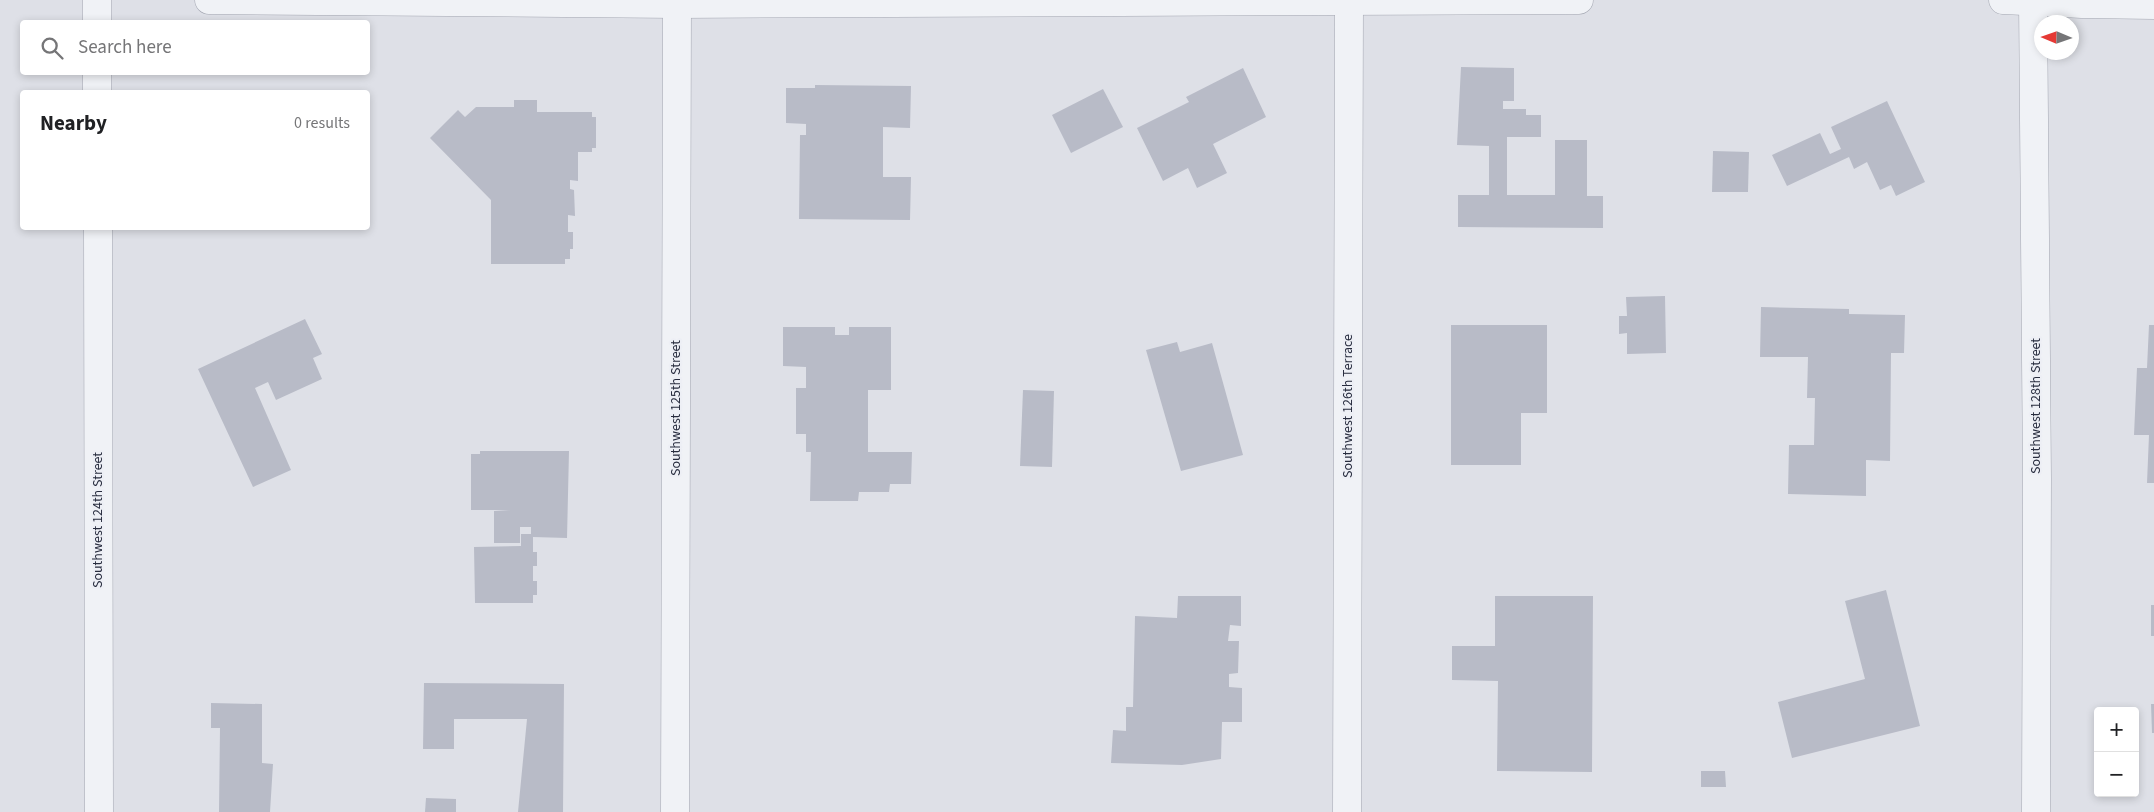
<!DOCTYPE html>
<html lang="en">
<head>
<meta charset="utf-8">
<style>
  body { margin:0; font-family:"Source Sans 3",sans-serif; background:#f6f6f6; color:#202124 }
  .controls { position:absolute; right:15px; bottom:15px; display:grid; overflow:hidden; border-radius:5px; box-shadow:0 2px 8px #0003 }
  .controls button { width:45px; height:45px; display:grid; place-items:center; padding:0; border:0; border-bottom:1px solid #e0e0e0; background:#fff; color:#202124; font:25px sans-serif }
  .compass { position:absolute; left:2034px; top:15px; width:45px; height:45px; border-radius:50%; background:#fff; box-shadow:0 2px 8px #0003; rotate:272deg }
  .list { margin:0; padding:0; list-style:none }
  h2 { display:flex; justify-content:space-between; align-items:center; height:65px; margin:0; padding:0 20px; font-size:21px }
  h2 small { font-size:16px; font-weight:400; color:#757577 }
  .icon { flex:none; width:28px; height:28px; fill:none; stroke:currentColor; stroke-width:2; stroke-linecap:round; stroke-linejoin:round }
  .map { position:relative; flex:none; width:2154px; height:812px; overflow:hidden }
  .search { position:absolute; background:#fff; box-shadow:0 2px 8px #0003; left:20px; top:20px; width:350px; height:55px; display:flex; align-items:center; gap:12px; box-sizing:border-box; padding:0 18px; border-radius:5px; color:#757577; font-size:19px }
  .panel { position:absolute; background:#fff; box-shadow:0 2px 8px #0003; left:20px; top:90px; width:350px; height:140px; border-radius:5px }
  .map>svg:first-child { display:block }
  .building { fill:#b8bbc7 }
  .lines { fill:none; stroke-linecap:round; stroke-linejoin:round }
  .minor-casing { stroke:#a3a6b1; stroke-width:29 }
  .minor { stroke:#f0f2f6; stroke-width:28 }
  .labels { text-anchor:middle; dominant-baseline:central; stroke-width:4.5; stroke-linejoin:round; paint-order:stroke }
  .street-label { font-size:14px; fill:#272c3e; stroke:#edeff5 }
</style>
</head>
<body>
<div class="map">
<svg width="2154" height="812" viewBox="0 0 2154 812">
  <rect width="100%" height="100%" fill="#dee0e7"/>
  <g class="building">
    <polygon points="1461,67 1514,68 1514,101 1503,101 1503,109 1526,109 1526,115 1541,115 1541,137 1507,137 1507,195 1555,195 1555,140 1587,140 1587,196 1603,196 1603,228 1458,227 1458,195 1489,195 1489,146 1457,145"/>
    <polygon points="1243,68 1266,117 1213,144 1227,173 1197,188 1188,168 1163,181 1137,128 1189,102 1186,97"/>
    <polygon points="815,85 911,86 910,128 883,127 883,177 911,177 910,220 799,219 800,135 806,135 806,124 786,123 786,88 815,88"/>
    <polygon points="1103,89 1123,127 1071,153 1052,115"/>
    <polygon points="514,100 537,100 537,112 592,112 592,117 596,117 596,148 592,148 592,152 578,152 578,181 570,180 570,189 574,190 575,216 568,215 568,232 573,232 573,249 570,249 570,259 565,259 565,264 491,264 491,200 430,138 458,110 465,117 476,107 514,107"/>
    <polygon points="1887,101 1925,182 1896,196 1891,185 1880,190 1867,162 1854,169 1849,157 1787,186 1772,155 1820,133 1830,154 1841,149 1831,127"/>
    <polygon points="1713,151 1749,152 1748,192 1712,192"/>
    <polygon points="1665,296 1666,353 1627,354 1627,333 1619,334 1619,316 1627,316 1626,297"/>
    <polygon points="1761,307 1849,309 1849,314 1905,315 1904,353 1891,353 1890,461 1866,460 1866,496 1788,494 1789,445 1814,445 1815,398 1807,398 1808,357 1760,357"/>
    <polygon points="305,319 322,354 313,358 322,379 276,400 268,382 255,388 291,470 253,487 198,369"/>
    <polygon points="1451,325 1547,325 1547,413 1521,413 1521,465 1451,465"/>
    <polygon points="2149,325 2154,325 2154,483 2147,483 2149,435 2134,435 2137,368 2147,368"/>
    <polygon points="783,327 835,327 835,335 849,335 849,327 891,327 891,390 868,390 868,452 912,452 911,484 890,484 889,492 859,492 858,501 810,501 811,452 806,452 806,434 796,434 796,388 806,388 806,367 783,366"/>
    <polygon points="1177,342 1180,352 1212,343 1243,455 1181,471 1146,350"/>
    <polygon points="1023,390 1054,391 1052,467 1020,466"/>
    <polygon points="480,451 569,451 567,538 533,537 533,552 537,552 537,566 533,566 533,581 537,581 537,595 533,595 533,603 475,603 474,547 521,546 521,534 531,534 531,527 520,527 520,543 494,543 494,511 510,510 471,510 471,454 480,454"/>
    <polygon points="1886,590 1920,726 1792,758 1778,702 1865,679 1845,601"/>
    <polygon points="1178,596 1241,596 1241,626 1230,625 1228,641 1239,641 1238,673 1229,674 1229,687 1242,688 1242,722 1222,722 1221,759 1182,765 1111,763 1113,730 1126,731 1126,707 1133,707 1135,616 1177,618"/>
    <polygon points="1495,596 1593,596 1592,772 1497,771 1498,681 1452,680 1452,646 1495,646"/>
    <rect x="2151" y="605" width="3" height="31"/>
    <polygon points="424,683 564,684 563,812 518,812 527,719 454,719 454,749 423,749"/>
    <polygon points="211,703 262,704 262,763 273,764 270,812 219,812 220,728 211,728"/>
    <polygon points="2151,704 2154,704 2154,733 2152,733"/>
    <polygon points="1701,771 1725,771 1726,787 1701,787"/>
    <polygon points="426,798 456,799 456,812 425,812"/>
  </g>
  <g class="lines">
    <defs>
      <g id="minor">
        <polyline points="97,0 97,22"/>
        <polyline points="209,0 677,4 1579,0"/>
        <polyline points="2003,0 2082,4 2154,5"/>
        <polyline points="2033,0 2037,478 2036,812"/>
        <polyline points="97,72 97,92"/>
        <polyline points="98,228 99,812"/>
        <polyline points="675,812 677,4"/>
        <polyline points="1347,812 1349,1"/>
      </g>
    </defs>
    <use href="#minor" class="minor-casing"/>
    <use href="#minor" class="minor"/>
  </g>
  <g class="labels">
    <g class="street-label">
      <text transform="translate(1348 406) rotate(-90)">Southwest 126th Terrace</text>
      <text transform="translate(2036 406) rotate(-90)">Southwest 128th Street</text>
      <text transform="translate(676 408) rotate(-90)">Southwest 125th Street</text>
      <text transform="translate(98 520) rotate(-90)">Southwest 124th Street</text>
    </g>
  </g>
</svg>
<div class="controls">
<button>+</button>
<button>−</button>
</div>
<svg class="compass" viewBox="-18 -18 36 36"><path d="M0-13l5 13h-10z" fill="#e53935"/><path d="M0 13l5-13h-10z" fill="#757577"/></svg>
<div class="search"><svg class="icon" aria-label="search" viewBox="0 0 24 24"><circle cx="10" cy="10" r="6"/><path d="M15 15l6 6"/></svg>Search here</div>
<section class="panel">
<h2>Nearby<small>0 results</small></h2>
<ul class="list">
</ul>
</section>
</div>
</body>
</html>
